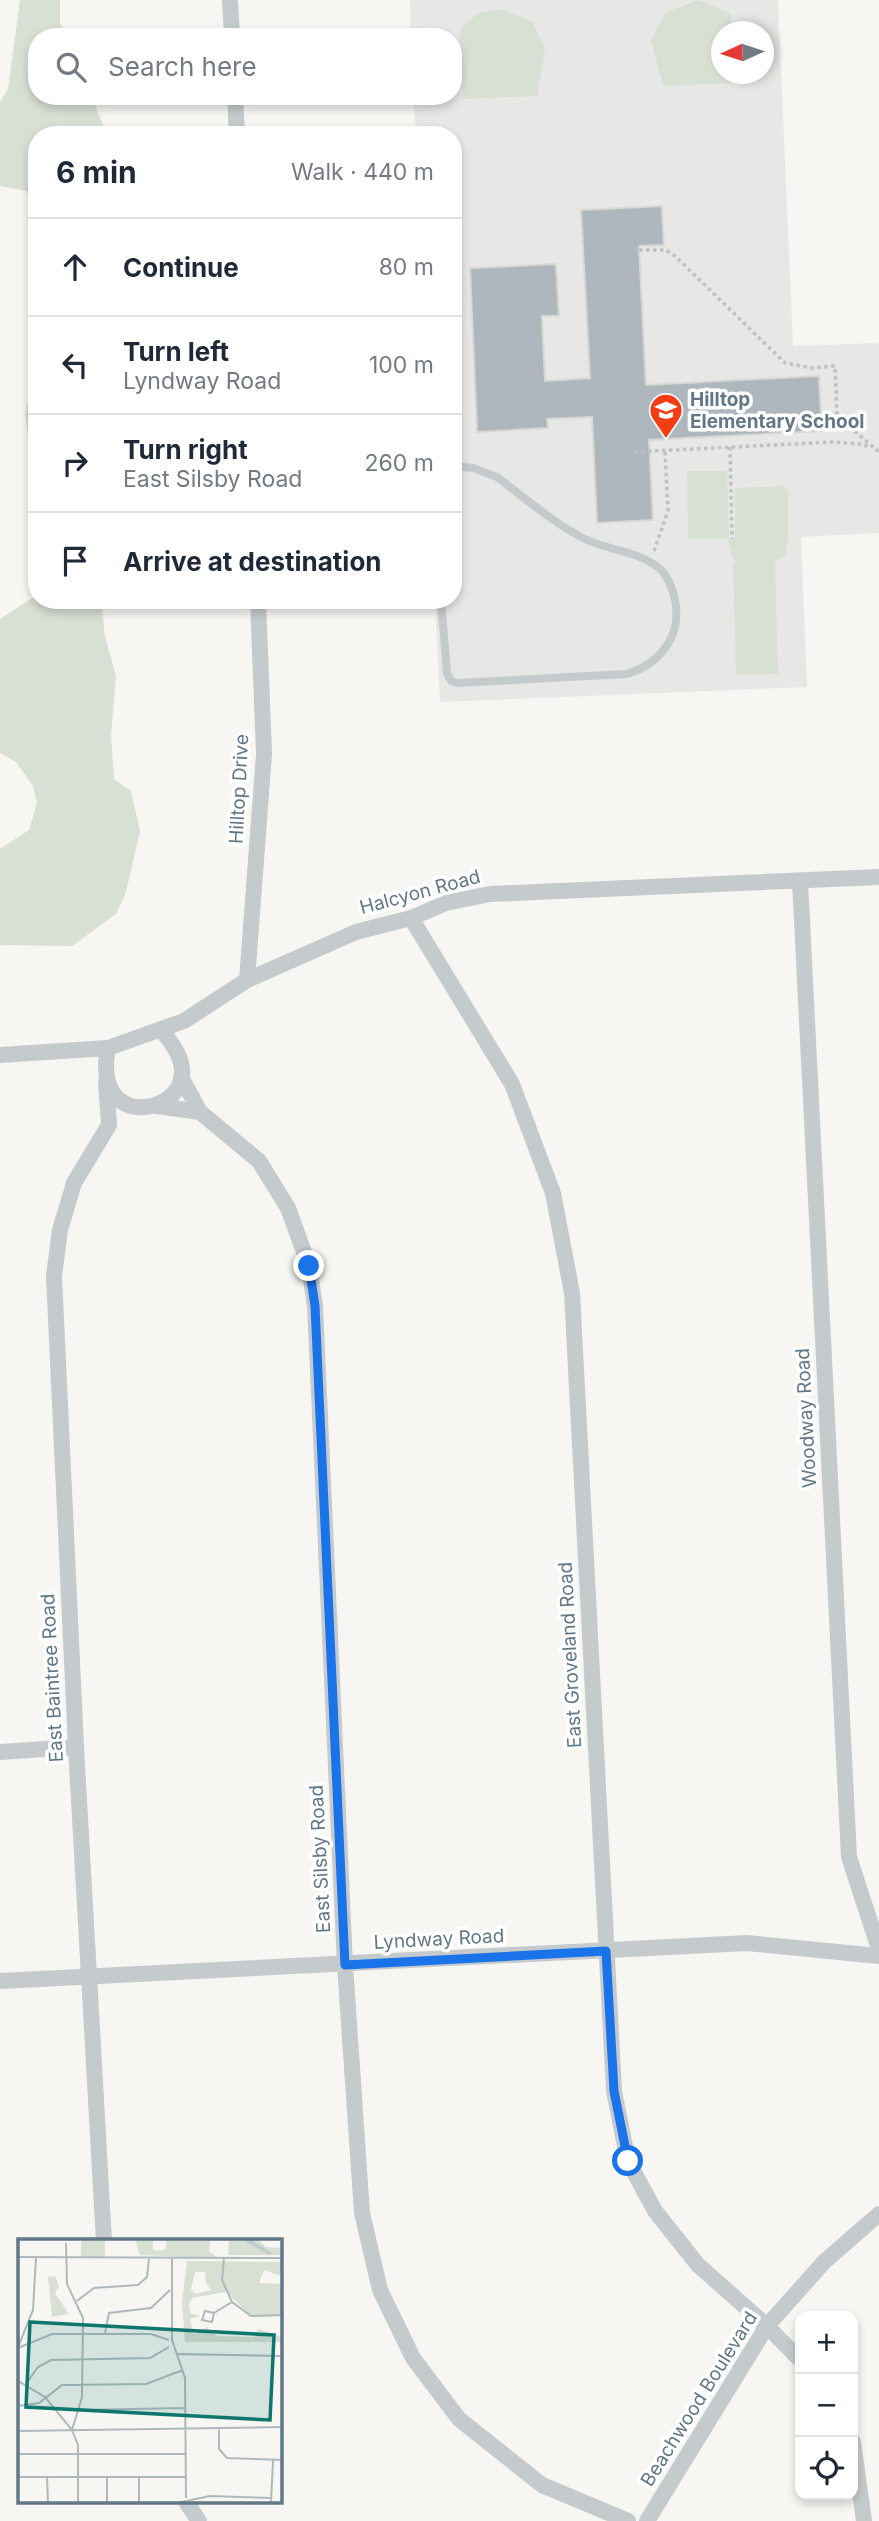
<!DOCTYPE html>
<html lang="en">
<head>
<meta charset="utf-8">
<style>
  body { margin:0; font-family:Inter,sans-serif; background:#f6f6f7; color:#1f2937 }
  .controls { position:absolute; right:21px; bottom:21px; display:grid; overflow:hidden; border-radius:14px; box-shadow:0 4px 10px #0003 }
  .controls button { width:63px; height:63px; display:grid; place-items:center; padding:0; border:0; border-bottom:2px solid #e0e1e3; background:#fff; color:#1f2937; font:35px sans-serif }
  .compass { position:absolute; left:711px; top:21px; width:63px; height:63px; border-radius:50%; background:#fff; box-shadow:0 4px 10px #0003; rotate:267deg }
  .stop { position:absolute; width:21px; height:21px; margin:-16px; border:5px solid #1a73e8; border-radius:50%; background:#fff }
  .stop.end { background:#1a73e8; border-color:#fff; box-shadow:0 2px 7px #0008 }
  .list { margin:0; padding:0; list-style:none }
  h2 { display:flex; justify-content:space-between; align-items:center; height:91px; margin:0; padding:0 28px; font-size:30px }
  h2 small { font-size:23px; font-weight:400; color:#747a83 }
  .list li { display:grid; grid-template-columns:46px 1fr auto; gap:21px; align-items:center; box-sizing:border-box; height:98px; padding:0 28px; border-top:2px solid #e0e1e3 }
  .list b { display:block; font-size:26px; white-space:nowrap }
  .list p { margin:0; font-size:23px; white-space:nowrap; color:#747a83 }
  .list em { font-size:23px; font-style:normal; color:#747a83 }
  .icon { flex:none; width:38px; height:38px; fill:none; stroke:currentColor; stroke-width:2; stroke-linecap:round; stroke-linejoin:round }
  .map { position:relative; flex:none; width:879px; height:2521px; overflow:hidden }
  .search { position:absolute; background:#fff; box-shadow:0 4px 10px #0003; left:28px; top:28px; width:434px; height:77px; display:flex; align-items:center; gap:18px; box-sizing:border-box; padding:0 24px; border-radius:28px; color:#747a83; font-size:26px }
  .panel { position:absolute; background:#fff; box-shadow:0 4px 10px #0003; left:28px; top:126px; width:434px; height:483px; border-radius:28px }
  .map>svg:first-child { display:block }
  .built { fill:#e7e8e6; fill-rule:evenodd }
  .green { fill:#d8dfd3 }
  .building { fill:#aeb7bd; stroke:#d8d8d5; stroke-width:2 }
  .lines { fill:none; stroke-linecap:round; stroke-linejoin:round }
  .path { stroke:#bec1c3; stroke-width:3.5; stroke-dasharray:3.5 3.5; stroke-linecap:butt }
  .lane { stroke:#c5cacd; stroke-width:8 }
  .street { stroke:#c5cacd; stroke-width:16 }
  .route { stroke:#1a73e8; stroke-width:9 }
  .labels { text-anchor:middle; dominant-baseline:central; stroke-width:7; stroke-linejoin:round; paint-order:stroke }
  .poi-label { font-size:19px; font-weight:bold; fill:#627887; stroke:#fff; text-anchor:start }
  .street-label { font-size:19px; fill:#627887; stroke:#fff }
  .inset-river { fill:none; stroke:#beccd0; stroke-width:3.5 }
  .inset-road { fill:none; stroke:#aeb9bd; stroke-width:2 }
  .view { fill:#0f766e; fill-opacity:0.15; stroke:#0f766e; stroke-width:3.5 }
  .inset-edge { fill:none; stroke:#627887; stroke-width:3.5 }
</style>
</head>
<body>
<div class="map">
<svg width="879" height="2521" viewBox="0 0 879 2521">
  <rect width="100%" height="100%" fill="#f7f6f2"/>
  <path class="built" d="M410,0H778L793,346L879,343V533L801,537L807,687L440,702L435,600H453V135H415L414,96H453V37H411ZM722,32H764V74H722Z"/>
  <g class="green">
    <polygon points="20,0 60,0 60,24 68,37 37,37 37,96 91,96 105,129 101,135 37,135 37,244 34,206 26,191 0,186 0,102 8,89"/>
    <polygon points="699,0 731,14 732,31 722,32 722,74 734,74 734,83 663,86 651,40 666,12"/>
    <polygon points="501,9 533,22 545,49 537,96 463,99 460,29 477,14"/>
    <polygon points="37,359 37,502 25,414"/>
    <polygon points="687,471 727,471 729,539 735,538 735,488 784,486 788,491 788,537 785,555 775,562 778,674 736,675 733,563 737,562 732,556 728,539 688,539"/>
    <polygon points="37,595 37,600 101,600 105,637 116,676 111,735 114,779 131,791 140,831 126,892 116,914 72,946 0,945 0,849 29,830 37,803 33,786 16,762 0,753 0,619"/>
  </g>
  <polygon class="building" points="662,206 664,245 639,246 646,385 819,376 822,431 649,440 653,520 597,523 592,417 547,419 548,428 477,432 470,268 556,264 559,316 542,316 545,381 590,378 581,210"/>
  <g class="lines">
    <g class="path">
      <polyline points="639,250 666,250 675,256 785,363 812,368 835,366 837,416 879,452"/>
      <polyline points="730,447 732,539"/>
      <polyline points="634,452 832,442 863,444 871,448"/>
      <polyline points="654,551 668,511 665,450"/>
    </g>
    <path class="lane" d="M441,600L447,673L451,681L457,683L627,674C662,663 684,633 674,596C672,587 669,580 663,572C643,551 609,551 585,539C552,522 526,499 497,477L473,468L453,466"/>
    <g class="street">
      <polyline points="230,0 232,37"/>
      <polyline points="235,96 237,135"/>
      <polyline points="800,881 849,1857 879,1949"/>
      <polyline points="411,918 512,1084 553,1193 572,1293 614,2091 628,2161 655,2211 698,2265 767,2326 800,2360"/>
      <polyline points="247,980 264,754 258,600"/>
      <path d="M108,1048C91,1135 194,1114 181,1063C178,1050 169,1039 161,1030"/>
      <polyline points="0,1055 108,1048 184,1021 247,980 356,932 411,918 446,903 490,894 879,877"/>
      <polyline points="181,1077 200,1112 259,1161 288,1208 309,1266 315,1306 345,1965 362,2213 380,2290 413,2358 459,2419 542,2485 628,2521"/>
      <polyline points="157,1106 200,1112"/>
      <polyline points="0,1752 76,1747"/>
      <polyline points="0,1981 747,1943 879,1956"/>
      <polyline points="104,2241 76,1747 54,1276 60,1230 74,1183 109,1125 106,1081"/>
      <polyline points="853,2442 864,2521"/>
      <polyline points="186,2502 199,2521"/>
      <polyline points="647,2521 767,2326 824,2262 879,2214"/>
    </g>
  </g>
  <g class="lines">
    <polyline class="route" points="309,1266 315,1306 345,1965 606,1951 614,2091 628,2161"/>
  </g>
  <defs>
    <symbol id="school-pin" viewBox="-11 -11 22 30"><path d="M0 17L-7.5 6A9.5 9.5 0 1 1 7.5 6Z" fill="#f43d15" stroke="#fff"/><path d="M0-5L7-2L0 1L-7-2ZM-4 1L0 2.5L4 1V4Q0 6-4 4Z" fill="#fff"/></symbol>
  </defs>
  <g fill-rule="evenodd">
    <use href="#school-pin" x="647" y="391" width="38" height="52"/>
  </g>
  <g class="labels">
    <g class="poi-label">
      <text x="690" y="399">Hilltop<tspan x="690" dy="22">Elementary School</tspan></text>
    </g>
    <g class="street-label">
      <text transform="translate(239 789) rotate(-87)">Hilltop Drive</text>
      <text transform="translate(420 892) rotate(-15)">Halcyon Road</text>
      <text transform="translate(806 1418) rotate(-93)">Woodway Road</text>
      <text transform="translate(570 1655) rotate(-93)">East Groveland Road</text>
      <text transform="translate(52 1678) rotate(-93)">East Baintree Road</text>
      <text transform="translate(320 1859) rotate(-93)">East Silsby Road</text>
      <text transform="translate(439 1939) rotate(-3)">Lyndway Road</text>
      <text transform="translate(699 2399) rotate(-58)">Beachwood Boulevard</text>
    </g>
  </g>
  <g transform="translate(18 2239)">
    <rect width="264" height="264" fill="#f7f6f2"/>
    <path d="M63,0H87V18L63,19ZM117,0H135V11L142,12L148,10V0H193L191,12L200,19L122,16ZM211,0H240L248,8L264,9V16H210ZM169,22L263,23V37L246,31L241,44L264,45V76L233,77L208,53L174,59L171,65L172,74L182,77L172,80L176,95L189,88L199,97L236,98L240,90L264,98V103H167L164,63ZM177,33H187L188,45L194,51L177,55L173,50ZM37,37L41,47L37,54L51,75L34,78L30,38Z" fill="#d8dfd3" fill-rule="evenodd"/>
    <path class="inset-river" d="M227,0L253,15"/>
    <path class="inset-road" d="M48,4L49,45L65,79L64,158L54,191M0,18L265,19M154,19V101L167,139L168,259M206,19L204,41L214,63L233,77L265,76M59,62L76,49L120,46L129,38L131,19M196,74L187,72L184,81L194,83L196,74L214,63M87,94L91,74L133,69L152,51M0,108L15,71L18,18M0,109L34,95H133L151,101M160,115L265,117M0,142L27,158L54,191L60,206V264M8,145L20,128L33,121L132,119L151,108M0,167L21,164L44,146L128,145L165,131M62,171L167,169M201,188V210L209,219L265,221M0,192L265,188M0,215H167M0,238H168M29,238L30,264M89,264V238M121,264V239M159,264L192,257L253,259M253,264L255,221"/>
    <path class="view" d="M12,83L256,96L252,181L8,168Z"/>
    <rect width="264" height="264" class="inset-edge"/>
  </g>
</svg>
<div class="controls">
<button>+</button>
<button>−</button>
<button><svg class="icon" aria-label="locate" viewBox="0 0 24 24"><circle cx="12" cy="12" r="6"/><path d="M12 2v4M12 18v4M2 12h4M18 12h4"/></svg></button>
</div>
<svg class="compass" viewBox="-18 -18 36 36"><path d="M0-13l5 13h-10z" fill="#e53935"/><path d="M0 13l5-13h-10z" fill="#747a83"/></svg>
<div class="stop" style="left:628px;top:2161px"></div>
<div class="stop end" style="left:309px;top:1266px"></div>
<div class="search"><svg class="icon" aria-label="search" viewBox="0 0 24 24"><circle cx="10" cy="10" r="6"/><path d="M15 15l6 6"/></svg>Search here</div>
<section class="panel">
<h2>6 min<small>Walk · 440 m</small></h2>
<ul class="list">
<li><svg class="icon" aria-label="ahead" viewBox="0 0 24 24"><path d="M12 20V5M6 11l6-6 6 6"/></svg><div><b>Continue</b></div><em>80 m</em></li>
<li><svg class="icon" aria-label="left" viewBox="0 0 24 24"><path d="M17 20v-9H6M10 6l-5 5 5 5"/></svg><div><b>Turn left</b><p>Lyndway Road</p></div><em>100 m</em></li>
<li><svg class="icon" aria-label="right" viewBox="0 0 24 24"><path d="M7 20v-9h11M14 6l5 5-5 5"/></svg><div><b>Turn right</b><p>East Silsby Road</p></div><em>260 m</em></li>
<li><svg class="icon" aria-label="arrive" viewBox="0 0 24 24"><path d="M6 21V4h12l-3 4 3 4H6"/></svg><div><b>Arrive at destination</b></div></li>
</ul>
</section>
</div>
</body>
</html>
